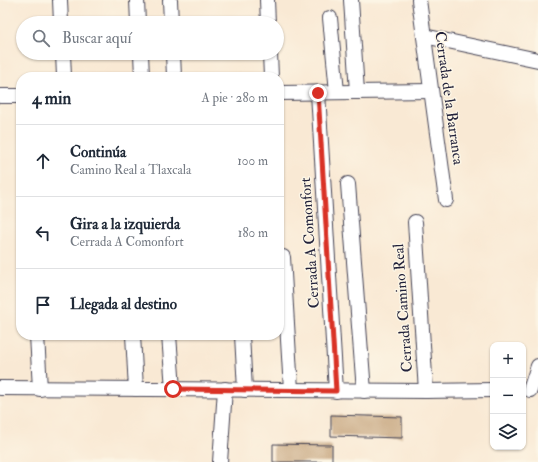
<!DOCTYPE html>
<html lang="es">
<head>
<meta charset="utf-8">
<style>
  body { margin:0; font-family:"IM FELL Double Pica",serif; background:#f2f2f3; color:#1f2937 }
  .controls { position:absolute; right:12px; bottom:12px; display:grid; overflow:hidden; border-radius:8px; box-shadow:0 1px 3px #0004 }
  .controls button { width:36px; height:36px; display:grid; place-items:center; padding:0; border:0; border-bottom:1px solid #e0e1e3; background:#fff; color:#1f2937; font:20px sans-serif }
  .stop { position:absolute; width:12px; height:12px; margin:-9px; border:3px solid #d93025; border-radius:50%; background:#fff }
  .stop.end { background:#d93025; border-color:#fff; box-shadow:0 1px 4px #0008 }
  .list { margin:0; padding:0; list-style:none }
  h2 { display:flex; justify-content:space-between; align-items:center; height:52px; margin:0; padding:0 16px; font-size:17px }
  h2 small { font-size:13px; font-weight:400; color:#747a83 }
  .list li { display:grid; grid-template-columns:26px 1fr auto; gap:12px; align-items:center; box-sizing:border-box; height:72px; padding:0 16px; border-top:1px solid #e0e1e3 }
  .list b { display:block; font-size:15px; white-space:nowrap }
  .list p { margin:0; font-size:13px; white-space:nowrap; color:#747a83 }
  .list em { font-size:13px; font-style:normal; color:#747a83 }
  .icon { flex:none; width:22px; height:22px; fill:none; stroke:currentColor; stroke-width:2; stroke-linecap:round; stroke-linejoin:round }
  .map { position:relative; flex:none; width:538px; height:462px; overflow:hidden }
  .search { position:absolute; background:#fff; box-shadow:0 1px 3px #0004; left:16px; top:16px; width:268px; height:44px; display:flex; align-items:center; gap:10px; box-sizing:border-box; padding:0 14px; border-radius:22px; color:#747a83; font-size:15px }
  .panel { position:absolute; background:#fff; box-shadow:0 1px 3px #0004; left:16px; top:72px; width:268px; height:268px; border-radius:16px }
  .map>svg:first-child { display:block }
  .building { fill:#c5a37b }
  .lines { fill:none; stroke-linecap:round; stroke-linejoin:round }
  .minor-casing { stroke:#424052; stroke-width:16 }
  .minor { stroke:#fff; stroke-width:14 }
  .route { stroke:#d93025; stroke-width:5 }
  .labels { text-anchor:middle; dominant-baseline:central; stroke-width:3; stroke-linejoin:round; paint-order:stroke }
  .street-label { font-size:15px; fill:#22223b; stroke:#fcf5e5 }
</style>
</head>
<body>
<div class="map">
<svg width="538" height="462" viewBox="0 0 538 462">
  <rect width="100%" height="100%" fill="#fcf5e5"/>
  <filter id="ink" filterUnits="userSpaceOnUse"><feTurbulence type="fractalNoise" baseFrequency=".025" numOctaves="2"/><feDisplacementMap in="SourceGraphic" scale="8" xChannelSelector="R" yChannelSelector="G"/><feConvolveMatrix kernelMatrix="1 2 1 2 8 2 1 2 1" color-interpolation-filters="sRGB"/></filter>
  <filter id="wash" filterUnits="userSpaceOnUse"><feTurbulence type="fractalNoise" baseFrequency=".012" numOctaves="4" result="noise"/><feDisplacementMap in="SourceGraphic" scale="16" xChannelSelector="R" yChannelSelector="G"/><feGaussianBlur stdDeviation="0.9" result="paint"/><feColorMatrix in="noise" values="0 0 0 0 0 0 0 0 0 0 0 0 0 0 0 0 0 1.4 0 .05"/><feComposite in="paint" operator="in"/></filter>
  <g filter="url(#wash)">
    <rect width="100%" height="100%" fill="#f9e9d4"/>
    <g id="blocks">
      <g class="building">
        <polygon points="331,415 402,417 402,438 331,436"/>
        <polygon points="273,444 332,445 332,462 273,462"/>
      </g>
    </g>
  </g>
  <g filter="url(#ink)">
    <use href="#blocks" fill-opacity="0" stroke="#424052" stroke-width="1"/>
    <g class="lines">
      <defs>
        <g id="minor">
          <polyline points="60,0 61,23"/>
          <polyline points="137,0 138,23"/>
          <polyline points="170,0 171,23"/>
          <polyline points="267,0 268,23"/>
          <polyline points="351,0 357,92"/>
          <polyline points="419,0 446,200"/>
          <polyline points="330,18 337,92"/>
          <polyline points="424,36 538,60"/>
          <polyline points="63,53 64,77"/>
          <polyline points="141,53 142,77"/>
          <polyline points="173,53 174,77"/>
          <polyline points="270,53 271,77"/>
          <polyline points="279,93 431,91"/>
          <polyline points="318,93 336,391"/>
          <polyline points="0,96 21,96"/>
          <polyline points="348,184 364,391"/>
          <polyline points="415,222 426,391"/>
          <polyline points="283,257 291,390"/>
          <polyline points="37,335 40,389"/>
          <polyline points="133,335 136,389"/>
          <polyline points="169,335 173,389"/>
          <polyline points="242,335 245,390"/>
          <polyline points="0,388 426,391 493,390"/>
          <polyline points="530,390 538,366"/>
          <polyline points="220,462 225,389"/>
        </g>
      </defs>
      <use href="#minor" class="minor-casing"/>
      <use href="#minor" class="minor"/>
    </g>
  </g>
  <g class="lines" filter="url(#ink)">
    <polyline class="route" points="173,389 336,391 318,93"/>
  </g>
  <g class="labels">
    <g class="street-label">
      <text transform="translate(449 98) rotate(82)">Cerrada de la Barranca</text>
      <text transform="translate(310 243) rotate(-94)">Cerrada A Comonfort</text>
      <text transform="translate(403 308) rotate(-94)">Cerrada Camino Real</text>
    </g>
  </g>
</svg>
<div class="controls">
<button>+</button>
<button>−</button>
<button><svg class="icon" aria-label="layers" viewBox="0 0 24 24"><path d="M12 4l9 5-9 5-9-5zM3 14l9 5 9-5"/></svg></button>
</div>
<div class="stop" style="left:173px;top:389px"></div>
<div class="stop end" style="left:318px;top:93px"></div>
<div class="search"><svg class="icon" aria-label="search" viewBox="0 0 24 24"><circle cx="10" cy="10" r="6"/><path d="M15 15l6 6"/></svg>Buscar aquí</div>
<section class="panel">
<h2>4 min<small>A pie · 280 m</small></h2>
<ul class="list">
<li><svg class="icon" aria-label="ahead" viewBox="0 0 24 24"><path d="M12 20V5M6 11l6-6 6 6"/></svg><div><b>Continúa</b><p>Camino Real a Tlaxcala</p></div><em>100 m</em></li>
<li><svg class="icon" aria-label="left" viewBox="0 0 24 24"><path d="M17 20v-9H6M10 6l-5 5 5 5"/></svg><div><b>Gira a la izquierda</b><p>Cerrada A Comonfort</p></div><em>180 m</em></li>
<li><svg class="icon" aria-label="arrive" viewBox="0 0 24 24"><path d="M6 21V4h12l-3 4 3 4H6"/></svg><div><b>Llegada al destino</b></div></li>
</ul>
</section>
</div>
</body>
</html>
